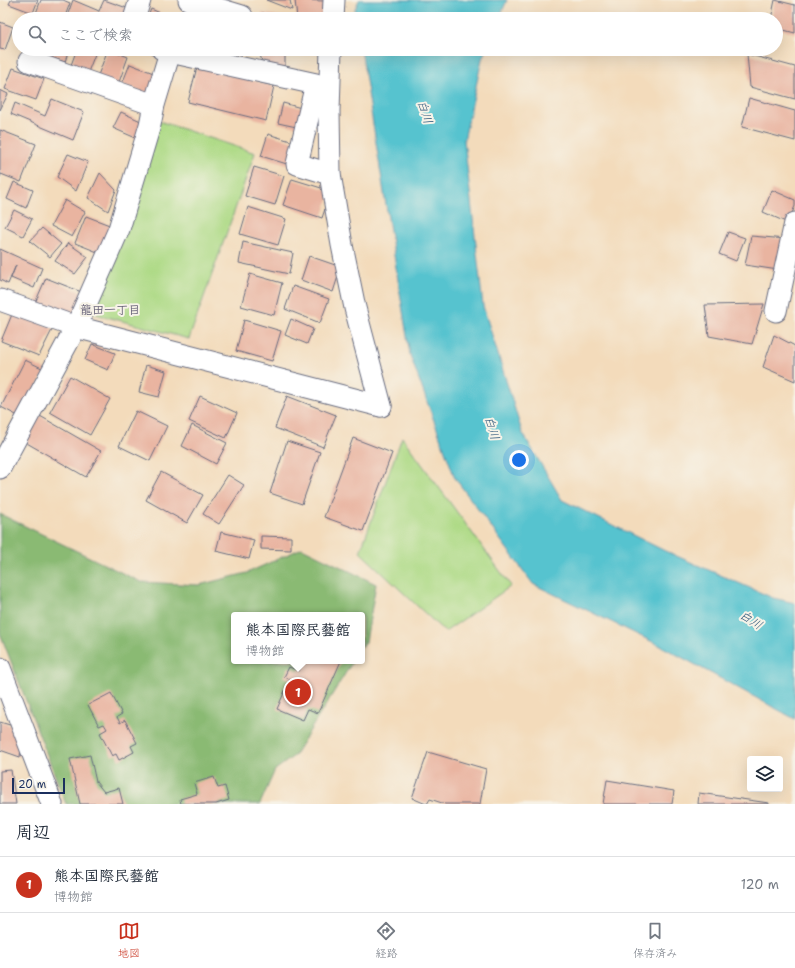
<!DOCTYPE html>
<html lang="ja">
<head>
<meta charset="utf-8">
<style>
  body { margin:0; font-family:"Shantell Sans","Klee One",sans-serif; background:#f6f6f7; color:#1f2937 }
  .controls { position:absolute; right:12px; bottom:12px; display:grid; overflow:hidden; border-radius:4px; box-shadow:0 4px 16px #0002 }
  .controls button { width:36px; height:36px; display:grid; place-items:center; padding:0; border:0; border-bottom:1px solid #e0e1e3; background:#fff; color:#1f2937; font:20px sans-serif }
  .scale { position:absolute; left:12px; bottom:10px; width:53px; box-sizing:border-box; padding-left:4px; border:2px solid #1b2f5e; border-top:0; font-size:11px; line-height:14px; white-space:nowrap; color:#1b2f5e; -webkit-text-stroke:3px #f7f3e8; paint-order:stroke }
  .you { position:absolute; left:519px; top:460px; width:14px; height:14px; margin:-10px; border:3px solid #fff; border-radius:50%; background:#1a73e8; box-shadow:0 0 0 6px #1a73e833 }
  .badge { display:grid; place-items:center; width:26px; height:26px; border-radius:50%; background:#c8321e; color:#fff; font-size:13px; font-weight:700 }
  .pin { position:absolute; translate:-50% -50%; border:2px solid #fff; box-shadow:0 1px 4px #0006 }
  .popup { position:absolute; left:231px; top:612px; width:134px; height:52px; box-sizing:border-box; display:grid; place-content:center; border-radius:4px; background:#fff; filter:drop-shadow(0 1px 3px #0005); font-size:13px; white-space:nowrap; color:#747a83 }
  .popup b { font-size:15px; color:#1f2937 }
  .popup::after { content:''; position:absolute; left:50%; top:100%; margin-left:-8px; border:8px solid transparent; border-top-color:#fff }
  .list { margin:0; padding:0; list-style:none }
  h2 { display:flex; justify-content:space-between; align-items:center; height:52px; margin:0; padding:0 16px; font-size:17px }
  h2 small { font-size:13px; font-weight:400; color:#747a83 }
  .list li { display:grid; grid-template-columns:26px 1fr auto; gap:12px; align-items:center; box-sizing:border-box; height:56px; padding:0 16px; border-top:1px solid #e0e1e3 }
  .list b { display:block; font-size:15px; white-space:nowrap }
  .list p { margin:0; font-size:13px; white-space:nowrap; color:#747a83 }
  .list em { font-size:13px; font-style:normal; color:#747a83 }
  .icon { flex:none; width:22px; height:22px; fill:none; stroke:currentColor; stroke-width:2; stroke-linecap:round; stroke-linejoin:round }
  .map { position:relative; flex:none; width:795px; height:804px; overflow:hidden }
  .search { position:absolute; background:#fff; box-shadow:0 4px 16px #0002; left:12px; right:12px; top:12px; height:44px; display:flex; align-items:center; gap:10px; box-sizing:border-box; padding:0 14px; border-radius:22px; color:#747a83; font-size:15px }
  .sheet { height:108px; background:#fff }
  nav { display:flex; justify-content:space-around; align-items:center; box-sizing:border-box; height:56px; border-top:1px solid #e0e1e3; background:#fff; font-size:11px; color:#747a83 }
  nav a { display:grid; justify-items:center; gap:2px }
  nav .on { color:#c8321e }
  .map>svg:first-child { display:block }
  .green { fill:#aeda86; stroke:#648472 }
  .forest { fill:#8aba73; stroke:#527468 }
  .water { fill:#56c3cf; stroke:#387996 }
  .building { fill:#e9b4a0 }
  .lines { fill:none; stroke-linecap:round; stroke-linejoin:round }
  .minor-casing { stroke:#676b7f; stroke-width:23 }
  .minor { stroke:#fff; stroke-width:21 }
  .labels { text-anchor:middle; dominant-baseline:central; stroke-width:4; stroke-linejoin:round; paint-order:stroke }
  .water-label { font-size:12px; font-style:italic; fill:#2a547a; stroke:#f7f3e8 }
  .neighbourhood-label { font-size:12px; font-weight:bold; fill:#635e75; stroke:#f7f3e8 }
</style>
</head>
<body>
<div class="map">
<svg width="795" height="804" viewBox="0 0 795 804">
  <rect width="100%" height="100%" fill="#f7f3e8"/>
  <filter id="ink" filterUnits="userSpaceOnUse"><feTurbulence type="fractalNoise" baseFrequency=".025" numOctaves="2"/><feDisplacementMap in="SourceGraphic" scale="8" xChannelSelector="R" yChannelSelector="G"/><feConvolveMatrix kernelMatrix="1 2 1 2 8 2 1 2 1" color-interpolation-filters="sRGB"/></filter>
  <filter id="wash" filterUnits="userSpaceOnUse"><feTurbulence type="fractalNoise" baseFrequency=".012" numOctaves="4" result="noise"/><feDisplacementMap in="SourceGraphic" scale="16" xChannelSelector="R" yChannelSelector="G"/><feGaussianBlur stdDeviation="0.9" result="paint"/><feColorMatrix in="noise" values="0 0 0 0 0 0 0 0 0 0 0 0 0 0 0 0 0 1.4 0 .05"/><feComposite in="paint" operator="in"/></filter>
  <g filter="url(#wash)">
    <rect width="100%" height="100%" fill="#f3dbbb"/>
    <g class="green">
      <polygon points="159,121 255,153 189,339 92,313"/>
      <polygon points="402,437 511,586 445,632 360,552"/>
    </g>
    <polygon class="forest" points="0,514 141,582 199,585 247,573 302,548 376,584 366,641 362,647 362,615 234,615 234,661 353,661 294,756 275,770 260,804 66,804 0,633"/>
    <g class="water">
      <polygon points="359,0 507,0 499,19 356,19 355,9"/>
      <polygon points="361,49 486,49 482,59 464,140 483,306 522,432 562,500 665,551 773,598 795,603 795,719 661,646 533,584 455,478 410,355"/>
    </g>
    <g id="blocks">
      <g class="building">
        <polygon points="11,0 38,0 33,13 9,4"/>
        <polygon points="41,0 63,0 70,3 64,19 51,19 36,13"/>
        <polygon points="73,0 99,11 104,0 127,8 124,19 97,19 99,12 96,19 66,19"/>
        <polygon points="266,0 290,0 292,10"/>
        <polygon points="295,0 326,1 321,19 297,19"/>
        <polygon points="775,0 795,5 795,33 776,28 776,19 771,19"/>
        <polygon points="151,9 174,19 147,19"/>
        <polygon points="262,13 288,18 288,19 262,19"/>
        <polygon points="0,22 13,27 5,50 0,49"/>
        <polygon points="40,49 69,49 65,62 38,53"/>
        <polygon points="77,49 97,49 88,72 71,65"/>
        <polygon points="108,49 128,57 118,85 97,78"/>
        <polygon points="201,49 230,49 227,59"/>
        <polygon points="258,49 280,49 285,50 285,73 263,64"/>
        <polygon points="747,54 795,67 795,99 750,87"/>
        <polygon points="130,64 156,74 148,95 122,84"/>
        <polygon points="197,67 274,86 266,121 188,102"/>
        <polygon points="13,68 44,79 36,100 5,89"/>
        <polygon points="0,90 8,94 0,110"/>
        <polygon points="749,98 795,111 795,141 742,127"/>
        <polygon points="52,99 84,112 73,140 11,114 15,103 45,116"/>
        <polygon points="283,103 305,109 301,128 278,123"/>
        <polygon points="121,112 145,123 138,139 113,128"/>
        <polygon points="0,130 36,144 21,182 1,174 0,177"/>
        <polygon points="268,134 297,143 290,165 261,156"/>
        <polygon points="68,154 88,162 76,191 57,177"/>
        <polygon points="254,167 284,176 275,205 245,196"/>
        <polygon points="100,173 116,190 108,211 88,198"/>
        <polygon points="292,179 331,191 322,218 283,205"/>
        <polygon points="14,182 33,190 26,208 7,199"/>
        <polygon points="772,190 795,200 795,206 788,223 763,212"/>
        <polygon points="65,200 85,212 72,237 51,226"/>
        <polygon points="248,207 286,219 278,245 240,234"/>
        <polygon points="14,210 32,219 23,236 5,227"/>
        <polygon points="86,216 112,226 100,253 75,243"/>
        <polygon points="42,228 61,244 50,257 30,241"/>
        <polygon points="728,232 745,238 736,261 719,254"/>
        <polygon points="751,236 786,239 778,270 745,265"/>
        <polygon points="243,242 293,253 289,274 239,263"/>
        <polygon points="68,243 88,257 75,274 55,261"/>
        <polygon points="0,249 42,268 34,288 11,278 16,265 8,284 0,280"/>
        <polygon points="309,256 341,267 333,292 301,280"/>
        <polygon points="250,274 282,283 274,315 241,306"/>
        <polygon points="46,278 84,293 74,319 35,303"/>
        <polygon points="293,286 329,299 320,323 285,309"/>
        <polygon points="764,304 752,344 709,336 705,305"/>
        <polygon points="13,312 53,328 39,356 1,341"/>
        <polygon points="291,319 313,329 307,344 285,335"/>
        <polygon points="244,320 281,331 272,361 236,351"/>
        <polygon points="774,335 795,346 795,381 763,367"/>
        <polygon points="92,344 115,353 108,370 85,360"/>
        <polygon points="25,360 46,370 20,417 1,407"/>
        <polygon points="146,365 166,371 159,397 139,392"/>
        <polygon points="70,376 110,399 90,435 50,412"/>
        <polygon points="200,396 237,413 226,438 189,421"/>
        <polygon points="287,396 336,415 323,447 275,428"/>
        <polygon points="136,411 167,426 150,461 119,446"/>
        <polygon points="40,416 101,451 86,477 25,442"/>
        <polygon points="192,425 227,443 216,464 182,446"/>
        <polygon points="353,438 392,453 363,531 324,517"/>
        <polygon points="287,441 320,452 302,504 270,493"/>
        <polygon points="161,472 203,495 187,523 146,500"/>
        <polygon points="228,475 244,485 219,524 203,514"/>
        <polygon points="221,532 254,540 249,559 216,551"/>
        <polygon points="261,536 291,537 291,550 261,549"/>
        <polygon points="304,661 341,661 318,713 308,709 303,720 277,709 290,679 284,677 289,667 299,671"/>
        <polygon points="111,693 122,714 117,717 120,723 125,720 137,743 131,746 134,752 119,760 116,754 112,756 100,733 107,729 104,724 99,726 88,705"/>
        <polygon points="0,722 23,729 20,757 0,750"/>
        <polygon points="428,752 486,769 480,804 445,804 430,799 427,804 426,804 412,798"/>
        <polygon points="90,755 96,782 104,792 119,788 123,804 80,804 70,759"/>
        <polygon points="11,770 16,804 0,804 0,771"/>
        <polygon points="214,777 218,788 225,786 229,800 216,804 181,804 180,799 197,794 194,783"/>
        <polygon points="607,780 674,791 672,804 603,804"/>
        <polygon points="699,793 769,803 769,804 698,804"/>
      </g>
    </g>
  </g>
  <g filter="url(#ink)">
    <use href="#blocks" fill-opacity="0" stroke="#676b7f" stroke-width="1"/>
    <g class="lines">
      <defs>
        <g id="minor">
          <polyline points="189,0 242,16 242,19"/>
          <polyline points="134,19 140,0"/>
          <polyline points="333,19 334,0"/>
          <polyline points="331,49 329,111 330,174 342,245 355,308 381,406"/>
          <polyline points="170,52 316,84 297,164 330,174"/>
          <polyline points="29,61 154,105"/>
          <polyline points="0,300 76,327 381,406"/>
          <polyline points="776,311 795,223"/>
          <polyline points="0,468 76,327 119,229 150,125 154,105 170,52 162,49"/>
          <polyline points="0,668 52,804"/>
        </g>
      </defs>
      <use href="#minor" class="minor-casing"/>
      <use href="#minor" class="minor"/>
    </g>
  </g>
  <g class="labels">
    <g class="water-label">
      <text transform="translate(425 112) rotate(72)">白川</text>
      <text transform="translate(492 428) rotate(73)">白川</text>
      <text transform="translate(751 620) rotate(32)">白川</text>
    </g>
    <g class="neighbourhood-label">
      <text x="110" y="310">龍田一丁目</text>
    </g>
  </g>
</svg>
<div class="controls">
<button><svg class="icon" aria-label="layers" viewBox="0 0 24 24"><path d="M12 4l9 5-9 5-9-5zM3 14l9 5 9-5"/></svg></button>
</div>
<div class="scale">20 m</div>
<div class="you"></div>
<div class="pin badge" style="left:298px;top:692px">1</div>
<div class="popup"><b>熊本国際民藝館</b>博物館</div>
<div class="search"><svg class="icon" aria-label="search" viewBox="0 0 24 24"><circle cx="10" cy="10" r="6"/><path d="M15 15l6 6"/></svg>ここで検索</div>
</div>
<section class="sheet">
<h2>周辺<small></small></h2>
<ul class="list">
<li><span class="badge">1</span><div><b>熊本国際民藝館</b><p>博物館</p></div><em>120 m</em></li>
</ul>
</section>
<nav>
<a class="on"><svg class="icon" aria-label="map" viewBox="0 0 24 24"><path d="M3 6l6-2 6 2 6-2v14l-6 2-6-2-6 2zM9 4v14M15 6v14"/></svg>地図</a>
<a><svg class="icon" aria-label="directions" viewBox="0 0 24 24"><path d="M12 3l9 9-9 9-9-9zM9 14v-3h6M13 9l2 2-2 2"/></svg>経路</a>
<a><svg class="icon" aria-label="saved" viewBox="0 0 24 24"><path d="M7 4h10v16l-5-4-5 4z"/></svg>保存済み</a>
</nav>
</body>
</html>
